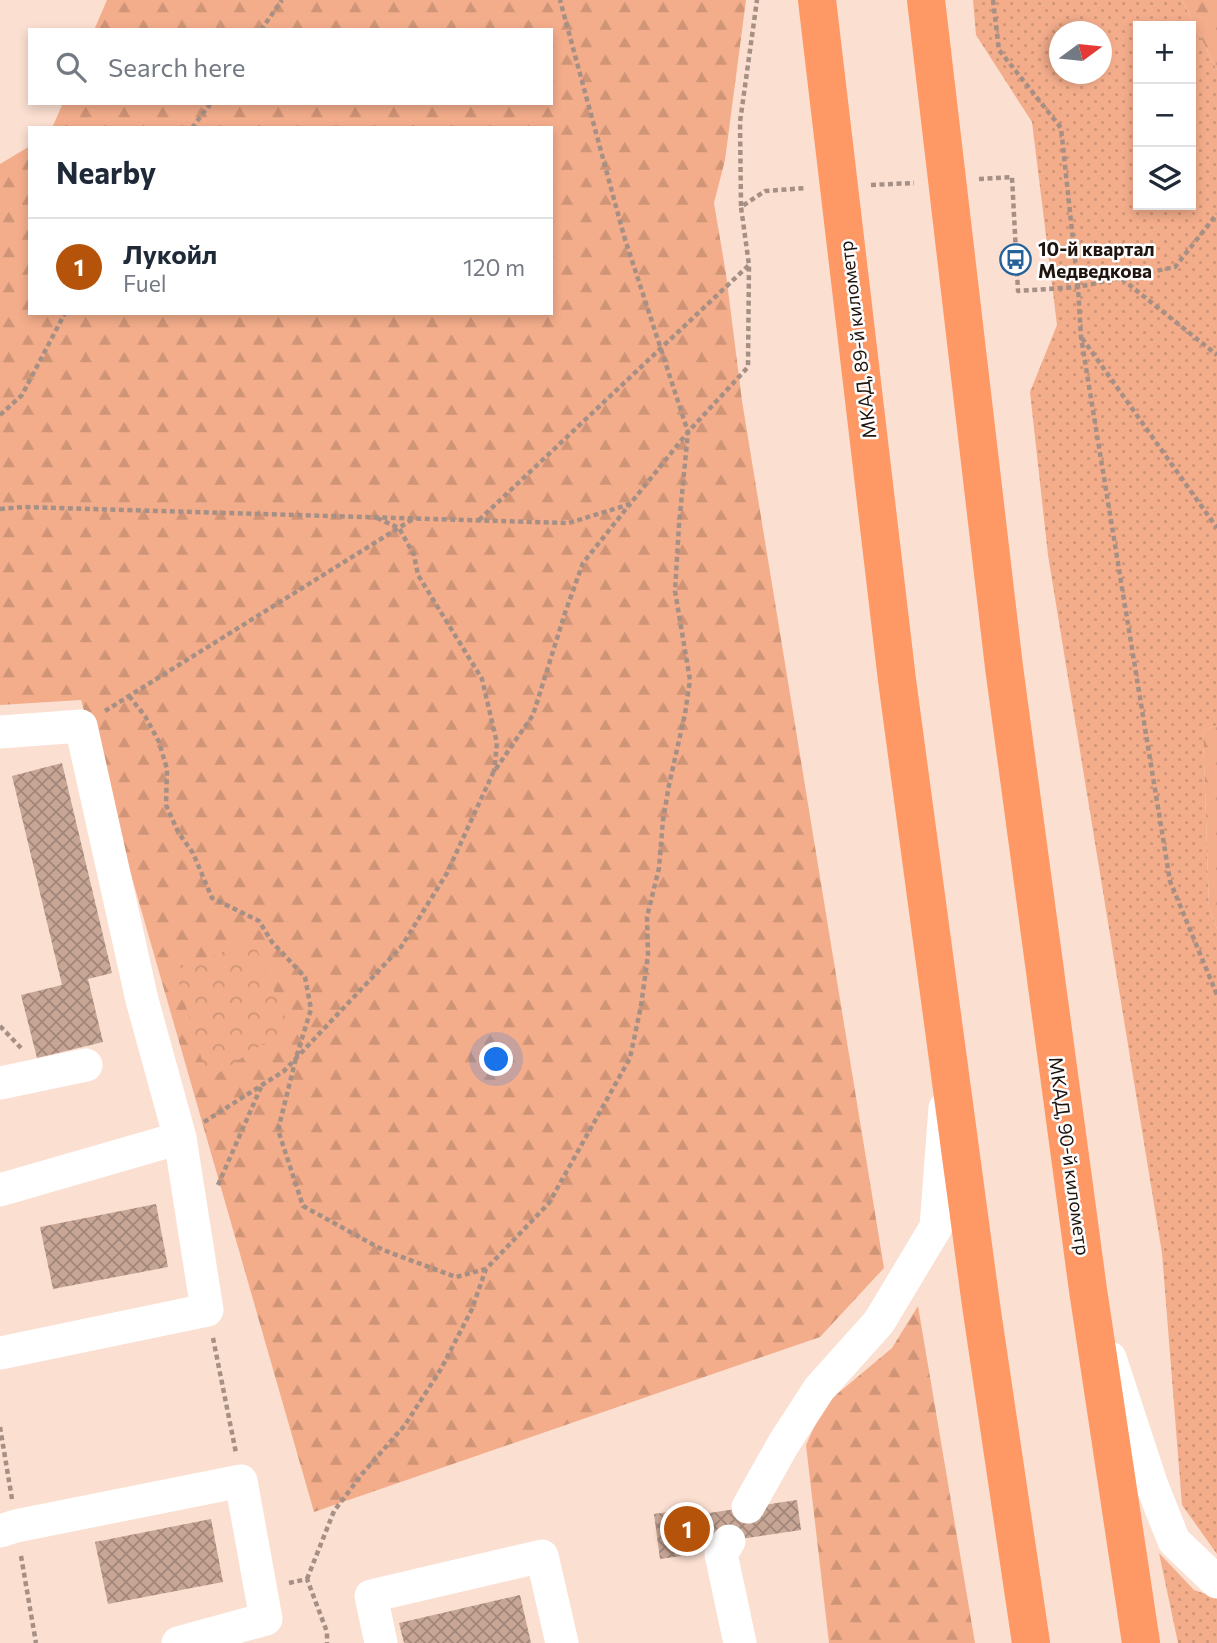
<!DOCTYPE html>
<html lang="en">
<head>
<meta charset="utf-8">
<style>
  body { margin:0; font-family:Commissioner,sans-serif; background:#f6f6f7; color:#1f2937 }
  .controls { position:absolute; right:21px; top:21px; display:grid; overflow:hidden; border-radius:0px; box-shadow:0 4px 10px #0003 }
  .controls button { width:63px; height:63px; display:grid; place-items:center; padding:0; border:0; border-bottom:2px solid #e0e1e3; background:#fff; color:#1f2937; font:35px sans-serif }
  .compass { position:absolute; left:1049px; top:21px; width:63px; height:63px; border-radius:50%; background:#fff; box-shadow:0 4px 10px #0003; rotate:75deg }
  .you { position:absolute; left:497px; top:1060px; width:24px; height:24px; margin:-18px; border:5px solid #fff; border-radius:50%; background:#1a73e8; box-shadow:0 0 0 10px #1a73e833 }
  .badge { display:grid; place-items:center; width:46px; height:46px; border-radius:50%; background:#b45309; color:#fff; font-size:23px; font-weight:700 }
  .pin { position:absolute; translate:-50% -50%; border:4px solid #fff; box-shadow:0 2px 7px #0006 }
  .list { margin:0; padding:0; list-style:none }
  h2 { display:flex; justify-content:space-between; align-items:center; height:91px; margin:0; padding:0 28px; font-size:30px }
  h2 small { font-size:23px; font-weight:400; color:#747a83 }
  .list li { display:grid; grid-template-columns:46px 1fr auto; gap:21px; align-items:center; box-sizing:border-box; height:98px; padding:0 28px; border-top:2px solid #e0e1e3 }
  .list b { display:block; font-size:26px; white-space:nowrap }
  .list p { margin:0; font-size:23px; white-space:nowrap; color:#747a83 }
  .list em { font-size:23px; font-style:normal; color:#747a83 }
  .icon { flex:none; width:38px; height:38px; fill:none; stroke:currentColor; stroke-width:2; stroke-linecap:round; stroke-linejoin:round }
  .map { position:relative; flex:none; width:1217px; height:1643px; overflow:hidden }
  .search { position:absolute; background:#fff; box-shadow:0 4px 10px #0003; left:28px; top:28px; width:525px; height:77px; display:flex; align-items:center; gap:18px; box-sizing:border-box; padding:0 24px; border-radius:0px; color:#747a83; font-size:26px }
  .panel { position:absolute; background:#fff; box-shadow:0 4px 10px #0003; left:28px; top:126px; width:525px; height:189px; border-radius:0px }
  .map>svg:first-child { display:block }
  .grass { fill:url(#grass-dots); fill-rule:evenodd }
  .forest { fill:url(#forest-firs) }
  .park { fill:url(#park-crowns) }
  .building { fill:url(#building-cross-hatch) }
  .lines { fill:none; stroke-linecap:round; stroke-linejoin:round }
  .path { stroke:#a69085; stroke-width:4.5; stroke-dasharray:5 3.5; stroke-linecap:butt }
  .minor { stroke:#fff; stroke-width:33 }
  .highway { stroke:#fe9865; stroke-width:38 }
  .labels { text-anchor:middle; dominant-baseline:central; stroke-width:5; stroke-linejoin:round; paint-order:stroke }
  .poi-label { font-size:19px; font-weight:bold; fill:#20140e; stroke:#fff; text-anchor:start }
  .street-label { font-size:19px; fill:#20140e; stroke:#fff }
</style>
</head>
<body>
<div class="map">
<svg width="1217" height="1643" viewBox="0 0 1217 1643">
  <defs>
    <pattern id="grass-dots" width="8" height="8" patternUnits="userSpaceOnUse" patternTransform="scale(1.75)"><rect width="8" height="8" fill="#f3ad8b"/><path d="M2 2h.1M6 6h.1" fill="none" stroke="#d09477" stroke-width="1.8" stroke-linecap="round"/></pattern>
    <pattern id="forest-firs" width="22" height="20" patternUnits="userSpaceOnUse" patternTransform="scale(1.75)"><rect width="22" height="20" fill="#f3ad8b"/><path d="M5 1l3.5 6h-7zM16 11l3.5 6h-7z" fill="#d09477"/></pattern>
    <pattern id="park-crowns" width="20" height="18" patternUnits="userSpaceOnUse" patternTransform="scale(1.75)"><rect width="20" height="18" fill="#f3ad8b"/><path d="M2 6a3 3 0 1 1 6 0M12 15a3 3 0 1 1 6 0" fill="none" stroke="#d09477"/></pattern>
    <pattern id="building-cross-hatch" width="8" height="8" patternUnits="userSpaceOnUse" patternTransform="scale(1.75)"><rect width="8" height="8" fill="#c7a696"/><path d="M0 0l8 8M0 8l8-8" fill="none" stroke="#a18679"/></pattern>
  </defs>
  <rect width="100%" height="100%" fill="#fbdfd1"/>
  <g class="grass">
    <path d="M973,0H1182L1217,70V725L1203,731L1209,908L1217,929V1554L1182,1505L1162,1253L1048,555L1030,392L1057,325L1032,122L976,35ZM1138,26H1191V205H1138ZM1060,32H1102V74H1060Z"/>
    <polygon points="1159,1553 1194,1590 1217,1598 1217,1643 1178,1643"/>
  </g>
  <g class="forest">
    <polygon points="107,0 746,0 725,160 714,203 726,274 742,401 884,1268 820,1337 314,1512 81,700 0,705 0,164 30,146 30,313 551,313 551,128 52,128 63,103 551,103 551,30 94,30"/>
    <polygon points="1182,0 1217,0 1217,70"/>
    <polygon points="1217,725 1217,929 1209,908 1203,731"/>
    <polygon points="918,1306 975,1643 829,1643 806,1445 824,1405 892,1348"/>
  </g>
  <polygon class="park" points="253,940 289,1027 208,1080 175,970"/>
  <g class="building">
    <polygon points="62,763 112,973 88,979 103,1042 37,1058 21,995 62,985 12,776"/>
    <polygon points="156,1204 168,1267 53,1289 40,1227"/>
    <polygon points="797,1500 801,1530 714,1543 709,1513"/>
    <polygon points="690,1509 696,1554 660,1559 654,1514"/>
    <polygon points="211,1519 223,1582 108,1604 95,1542"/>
    <polygon points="520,1595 531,1643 404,1643 399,1623"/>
  </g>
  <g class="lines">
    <g class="path">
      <polyline points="993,0 999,50 1061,128 1078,287 1175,267 1217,214"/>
      <polyline points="261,30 282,0"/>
      <polyline points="192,128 211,103"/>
      <polyline points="979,179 1012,177 1018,291 1078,287 1081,337 1170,881 1217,995"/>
      <polyline points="871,185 914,183"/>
      <polyline points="741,206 740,122 757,0"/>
      <polyline points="1122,279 1217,355"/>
      <polyline points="1082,338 1217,528"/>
      <polyline points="0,415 22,395 65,313"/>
      <polyline points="0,509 24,507 569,523 630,504 688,432 748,367 749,265 741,207 765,191 806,188"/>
      <polyline points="377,518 399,528 414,555 418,575 482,679 497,743 494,772"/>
      <polyline points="479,520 749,265"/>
      <polyline points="129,696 145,716 159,742 167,769 166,805 178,832 193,853 212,898 259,921 272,942 305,977 311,1009 296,1058 278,1130 303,1206 383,1250 456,1277 486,1269"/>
      <polyline points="105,711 413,519"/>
      <polyline points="0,1026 21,1048"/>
      <polyline points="204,1122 284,1071 401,947 447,873 493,773 533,715 565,613 583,563 630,504"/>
      <polyline points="218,1185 261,1087"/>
      <polyline points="213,1338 236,1453"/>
      <polyline points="0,1427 12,1499"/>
      <polyline points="21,1556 36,1643"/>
      <polyline points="307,1579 334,1511 362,1474 405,1425 441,1369 472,1309 486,1269 549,1203 630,1058 641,1006 648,955 647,917 659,868 663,820 669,785 685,714 690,680 675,591 679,525 688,432 624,236 560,0"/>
      <polyline points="289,1583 307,1579 327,1632 327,1643"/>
    </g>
    <g class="minor">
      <polyline points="0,732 81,726 142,1000 180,1138"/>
      <polyline points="0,1083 86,1065"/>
      <polyline points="0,1190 180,1138 207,1310 0,1353"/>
      <polyline points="1110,1358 1151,1483 1174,1541 1217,1582"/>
      <polyline points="748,1507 784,1443 819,1389 879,1322 936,1227 945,1108"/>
      <polyline points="0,1531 16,1526 241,1481 266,1619 178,1643"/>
      <polyline points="729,1541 721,1554 740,1643"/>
      <polyline points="381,1643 371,1596 542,1556 562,1643"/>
    </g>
    <g class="highway">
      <polyline points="817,0 897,680 981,1305 1031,1643"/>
      <polyline points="926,0 1004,667 1088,1290 1141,1643"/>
    </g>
  </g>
  <defs>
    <symbol id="bus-ring" viewBox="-11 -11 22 22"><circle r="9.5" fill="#fff" stroke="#246299" stroke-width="1.5"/><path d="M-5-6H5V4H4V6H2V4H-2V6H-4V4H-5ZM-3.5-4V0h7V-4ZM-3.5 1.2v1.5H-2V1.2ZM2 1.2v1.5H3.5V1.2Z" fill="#246299"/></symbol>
  </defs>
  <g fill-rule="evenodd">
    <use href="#bus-ring" x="998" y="242" width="35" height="35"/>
  </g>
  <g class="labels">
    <g class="poi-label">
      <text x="1038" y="248">10-й квартал<tspan x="1038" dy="22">Медведкова</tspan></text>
    </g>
    <g class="street-label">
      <text transform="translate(857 340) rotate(-97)">МКАД, 89-й километр</text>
      <text transform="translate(1070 1156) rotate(82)">МКАД, 90-й километр</text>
    </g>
  </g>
</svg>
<div class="controls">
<button>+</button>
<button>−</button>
<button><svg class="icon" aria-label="layers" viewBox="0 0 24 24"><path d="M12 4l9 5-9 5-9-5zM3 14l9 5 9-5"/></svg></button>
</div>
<svg class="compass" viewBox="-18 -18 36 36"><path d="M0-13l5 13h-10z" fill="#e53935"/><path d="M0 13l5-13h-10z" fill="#747a83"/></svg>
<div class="you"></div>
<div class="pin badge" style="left:687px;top:1529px">1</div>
<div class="search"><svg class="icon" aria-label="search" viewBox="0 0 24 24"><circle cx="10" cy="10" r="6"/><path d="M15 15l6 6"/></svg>Search here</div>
<section class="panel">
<h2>Nearby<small></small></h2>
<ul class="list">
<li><span class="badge">1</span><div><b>Лукойл</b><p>Fuel</p></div><em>120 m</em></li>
</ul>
</section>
</div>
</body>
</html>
